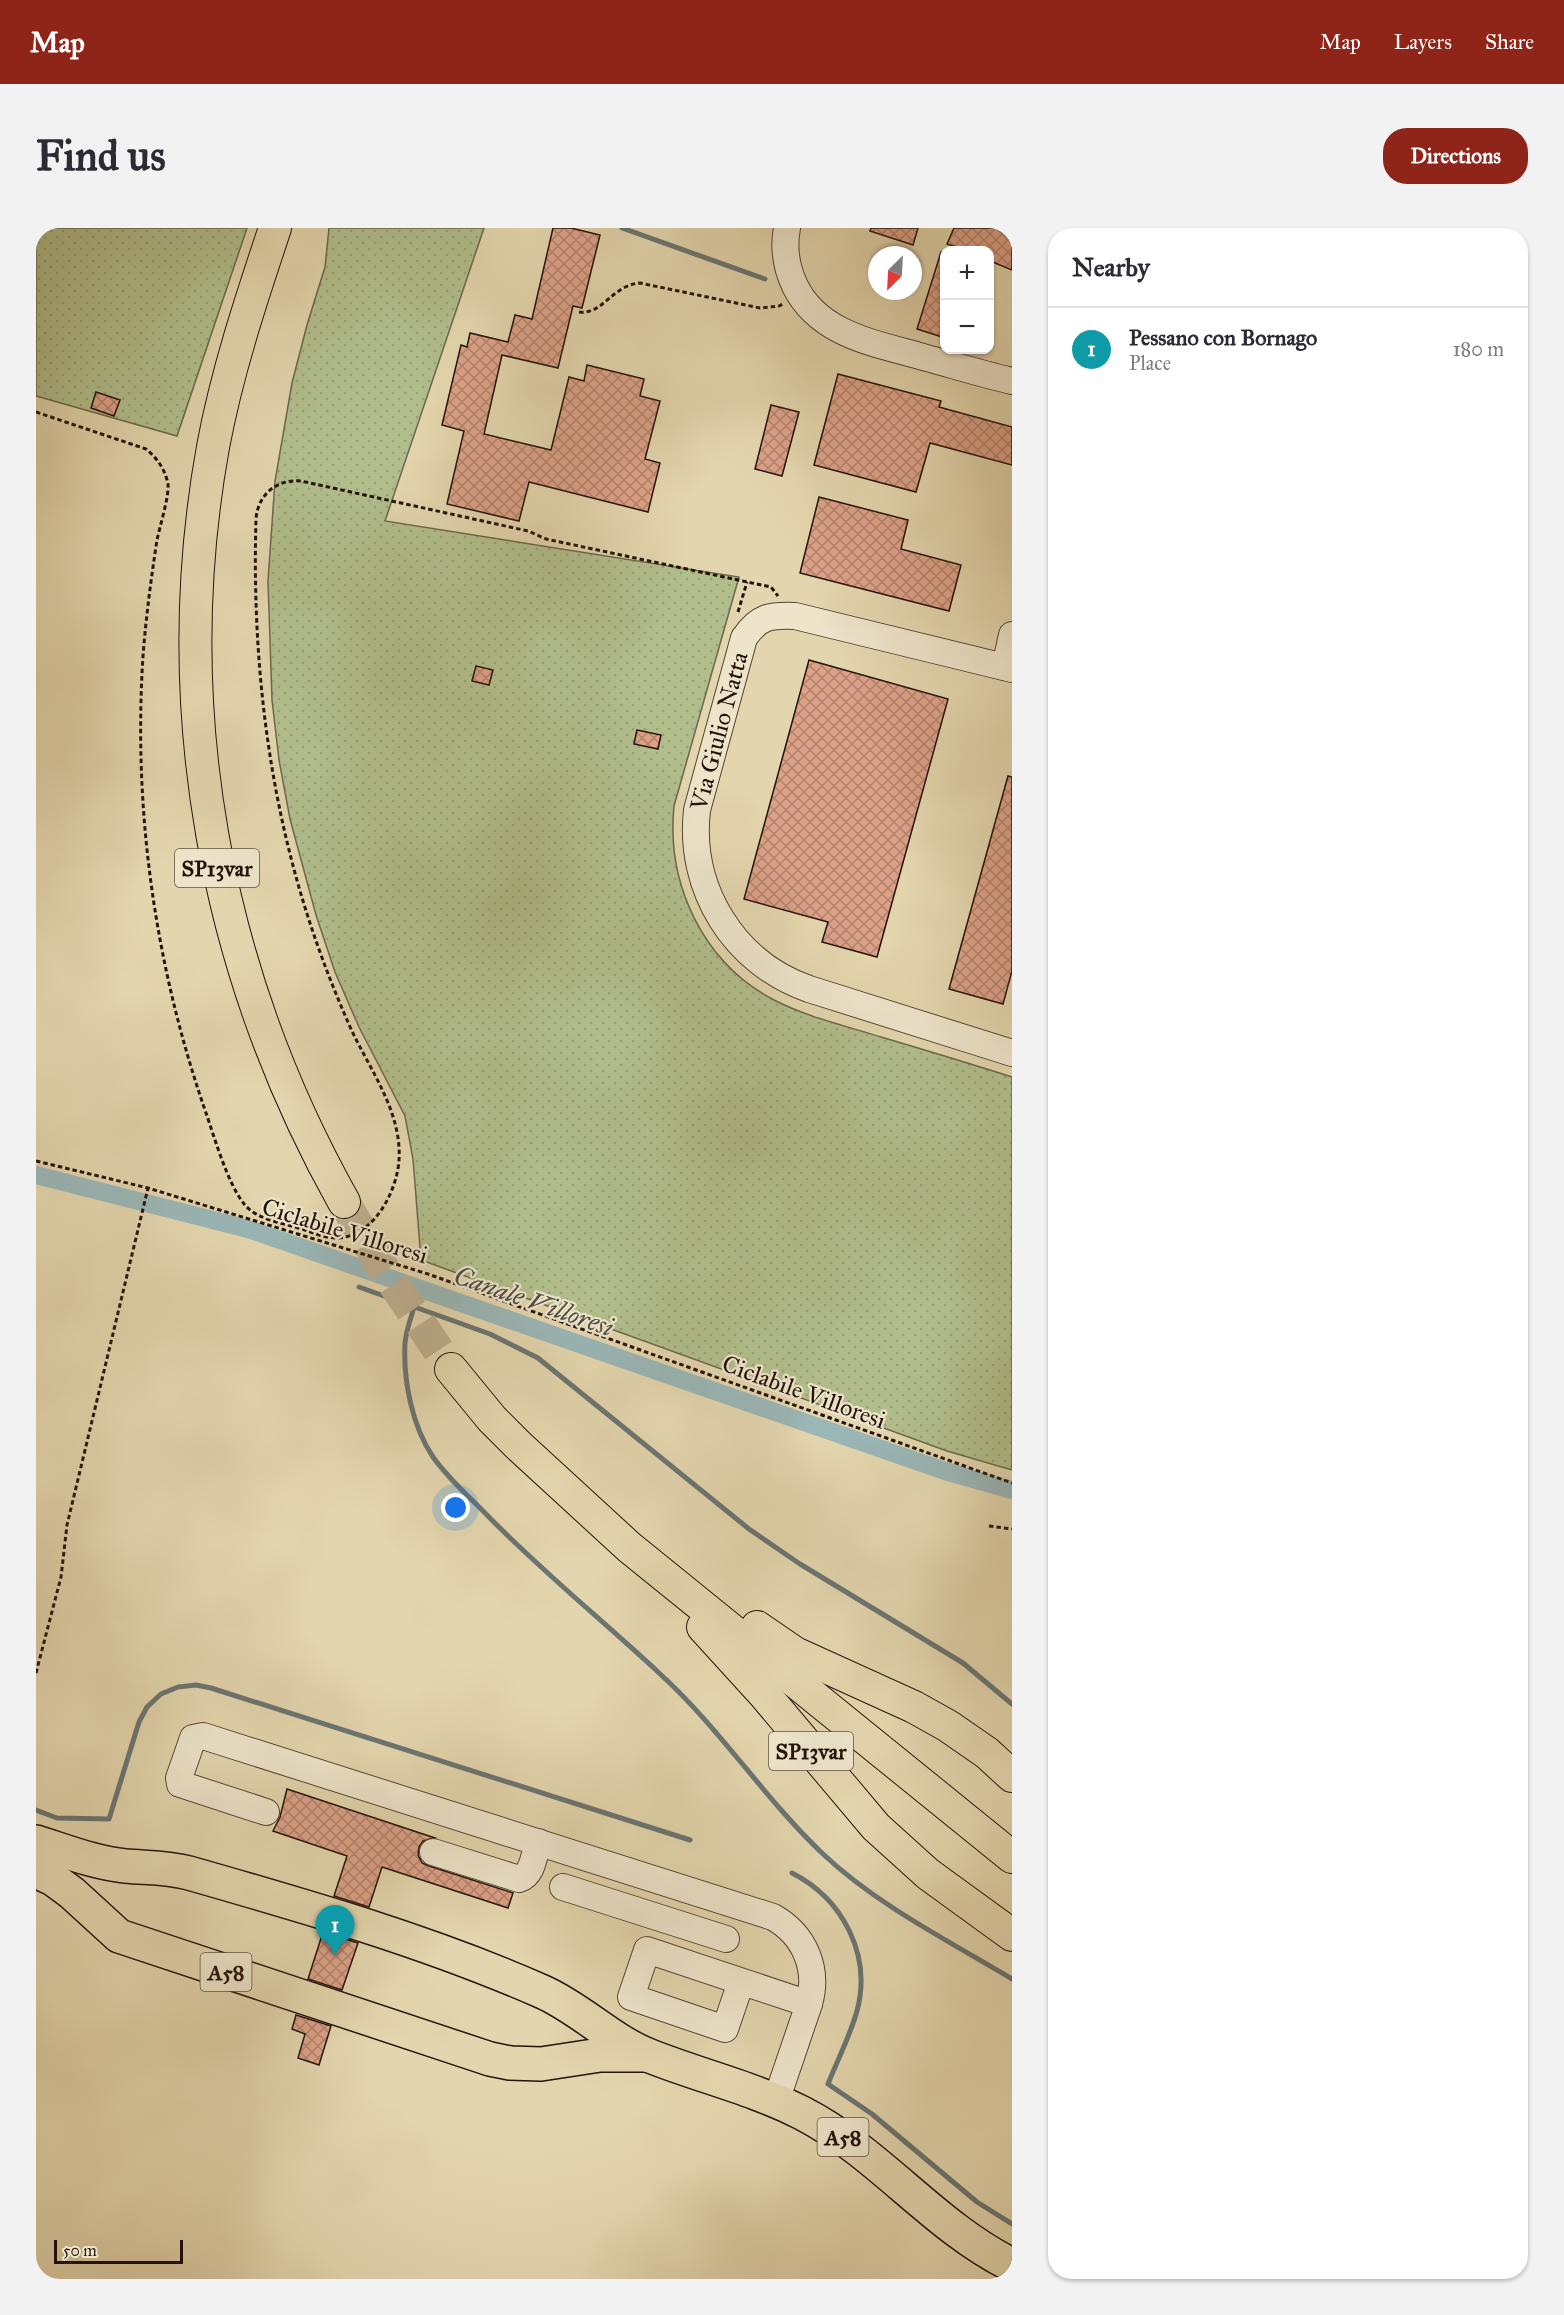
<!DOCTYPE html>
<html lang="en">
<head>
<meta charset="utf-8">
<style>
  body { margin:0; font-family:"IM FELL Great Primer",serif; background:#f2f2f3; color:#2b2b33 }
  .controls { position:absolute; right:18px; top:18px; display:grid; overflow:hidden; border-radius:12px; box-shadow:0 2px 4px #0004 }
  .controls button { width:54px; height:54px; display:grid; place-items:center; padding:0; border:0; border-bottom:2px solid #e1e1e2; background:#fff; color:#2b2b33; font:30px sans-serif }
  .compass { position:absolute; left:832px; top:18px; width:54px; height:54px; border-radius:50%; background:#fff; box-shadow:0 2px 4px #0004; rotate:204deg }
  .scale { position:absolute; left:18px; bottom:15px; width:129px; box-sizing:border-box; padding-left:6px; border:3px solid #25130b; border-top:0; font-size:16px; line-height:21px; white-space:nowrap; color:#25130b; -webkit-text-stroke:4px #ede4ca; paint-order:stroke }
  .you { position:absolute; left:420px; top:1280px; width:21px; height:21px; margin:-15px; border:4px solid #fff; border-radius:50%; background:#1a73e8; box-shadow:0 0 0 9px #1a73e833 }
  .badge { display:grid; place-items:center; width:39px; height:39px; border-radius:50%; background:#8f2418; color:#fff; font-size:20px; font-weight:700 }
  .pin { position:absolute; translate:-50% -50px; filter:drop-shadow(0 2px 3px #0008) }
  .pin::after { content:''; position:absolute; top:32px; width:21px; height:18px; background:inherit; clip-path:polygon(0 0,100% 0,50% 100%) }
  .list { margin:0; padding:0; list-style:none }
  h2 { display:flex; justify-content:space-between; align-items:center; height:78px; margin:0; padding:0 24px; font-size:26px }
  h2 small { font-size:20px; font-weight:400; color:#7c7c81 }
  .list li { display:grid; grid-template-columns:39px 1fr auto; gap:18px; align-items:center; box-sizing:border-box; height:84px; padding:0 24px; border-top:2px solid #e1e1e2 }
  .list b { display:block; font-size:22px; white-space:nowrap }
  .list p { margin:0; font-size:20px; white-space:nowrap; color:#7c7c81 }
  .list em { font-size:20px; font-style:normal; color:#7c7c81 }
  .map { position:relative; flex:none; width:976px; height:2051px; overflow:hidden; border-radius:24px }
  header { display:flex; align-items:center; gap:36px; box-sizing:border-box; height:84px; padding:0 30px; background:#8f2418; color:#fff }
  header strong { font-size:28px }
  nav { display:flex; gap:33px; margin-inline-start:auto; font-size:21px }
  .intro { display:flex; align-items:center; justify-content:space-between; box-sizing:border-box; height:144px; padding:0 36px }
  h1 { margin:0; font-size:42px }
  .button { padding:15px 27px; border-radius:24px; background:#8f2418; color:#fff; font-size:21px; font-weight:700 }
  main { display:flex; gap:36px; padding:0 36px }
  aside { flex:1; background:#fff; border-radius:24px; box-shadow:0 2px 4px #0004 }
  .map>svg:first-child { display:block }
  .grass { fill:url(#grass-dots); stroke:#6b684c; stroke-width:1.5 }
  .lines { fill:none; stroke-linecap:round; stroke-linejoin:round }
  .stream { stroke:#6b7572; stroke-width:5 }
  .canal { stroke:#9ab6b6; stroke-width:18 }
  .building { fill:url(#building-cross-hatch); stroke:#25130b; stroke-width:1.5 }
  .major-tunnel { stroke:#bdae8d; stroke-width:32; stroke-dasharray:32 16; stroke-linecap:butt }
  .minor-casing { stroke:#544434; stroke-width:28 }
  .major-casing { stroke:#25130b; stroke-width:34 }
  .highway-casing { stroke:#25130b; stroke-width:36 }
  .path { stroke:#25130b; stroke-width:3; stroke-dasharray:4.5 3; stroke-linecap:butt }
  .minor { stroke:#ede4ca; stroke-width:26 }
  .major { stroke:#e3d5ad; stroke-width:32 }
  .highway { stroke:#e3d5ad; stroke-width:33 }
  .labels { text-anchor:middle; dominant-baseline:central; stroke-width:4.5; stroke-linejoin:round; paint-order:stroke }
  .shield { fill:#ede4ca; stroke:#615244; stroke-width:1.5 }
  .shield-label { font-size:22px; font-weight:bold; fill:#25130b }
  .street-label { font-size:24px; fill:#25130b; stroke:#ede4ca }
  .water-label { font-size:26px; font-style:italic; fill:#4e4c47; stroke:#ede4ca }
</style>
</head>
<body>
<header>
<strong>Map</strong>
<nav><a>Map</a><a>Layers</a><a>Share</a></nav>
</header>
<div class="intro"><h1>Find us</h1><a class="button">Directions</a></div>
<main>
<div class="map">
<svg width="976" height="2051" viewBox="0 0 976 2051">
  <defs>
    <pattern id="grass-dots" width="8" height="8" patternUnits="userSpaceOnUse" patternTransform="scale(1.5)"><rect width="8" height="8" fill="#b1be8c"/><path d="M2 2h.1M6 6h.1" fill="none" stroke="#98a277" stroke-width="1.8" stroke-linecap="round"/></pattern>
    <pattern id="building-cross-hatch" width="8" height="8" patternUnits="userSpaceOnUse" patternTransform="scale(1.5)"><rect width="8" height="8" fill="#dca187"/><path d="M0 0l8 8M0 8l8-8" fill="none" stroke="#b2826d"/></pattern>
  </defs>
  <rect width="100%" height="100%" fill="#e3d5ad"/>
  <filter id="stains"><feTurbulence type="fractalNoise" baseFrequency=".00333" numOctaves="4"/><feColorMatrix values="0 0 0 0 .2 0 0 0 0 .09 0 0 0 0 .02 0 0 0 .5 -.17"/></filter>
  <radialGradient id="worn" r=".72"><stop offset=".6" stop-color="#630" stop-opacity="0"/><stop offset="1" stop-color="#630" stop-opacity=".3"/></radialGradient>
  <g class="grass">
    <polygon points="0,0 211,0 141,208 0,168"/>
    <path d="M293,0H448L349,293L703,349L638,578C630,656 667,735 738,772C771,789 810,798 845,809C889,822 932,835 976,849V1242L911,1223L385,1032L377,931L369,888L323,799L299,744L280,687L254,591L243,532L236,472L232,353L239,253L256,155L271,97L289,39Z"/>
  </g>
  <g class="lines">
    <g class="stream">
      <polyline points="586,0 729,51"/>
      <polyline points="323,1059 454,1106 502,1130 713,1301 764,1336 927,1435 976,1476"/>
      <path d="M378,1079C375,1090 370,1103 369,1115C367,1152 376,1198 397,1229C411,1249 431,1267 448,1284C503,1341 564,1390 622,1444C683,1499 728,1570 787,1626C841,1677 913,1713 976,1751"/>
      <polyline points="0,1582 21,1590 73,1591 103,1494 111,1479 125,1466 142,1459 160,1457 175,1460 654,1612"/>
      <path d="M756,1645C807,1671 836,1727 821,1783C814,1808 801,1833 792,1856L836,1886L941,1974L976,1996"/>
    </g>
    <polyline class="canal" points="0,947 212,1001 909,1243 976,1262"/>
  </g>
  <g class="building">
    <polygon points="517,0 535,0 564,7 546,80 537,78 522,140 466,127 448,206 515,222 533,149 548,153 551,137 608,151 604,168 624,173 609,231 624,235 612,284 493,254 483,293 411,276 428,203 406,197 425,117 431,119 434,105 472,114 479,87 496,91"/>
    <polygon points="835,0 882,0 877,17 834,3"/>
    <polygon points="918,0 976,0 976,42 954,33 954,22 929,22 911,16"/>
    <polygon points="905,24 909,25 909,110 881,101"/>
    <polygon points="802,146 905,173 903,179 976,199 976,237 894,215 880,264 778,237"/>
    <polygon points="60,164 84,172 78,188 55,180"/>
    <polygon points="735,177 763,184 746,248 719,241"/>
    <polygon points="783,269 872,292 865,321 925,337 913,383 764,345"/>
    <polygon points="773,432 912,471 841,729 786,714 792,694 708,671"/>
    <polygon points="440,438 457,442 453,457 436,453"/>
    <polygon points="601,502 625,507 622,521 598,516"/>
    <polygon points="972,548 976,549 976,743 967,776 913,761"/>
    <polygon points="251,1561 399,1610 387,1613 383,1619 382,1627 386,1635 393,1638 477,1665 472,1680 346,1639 333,1679 298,1668 311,1628 237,1603 244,1589"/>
    <polygon points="287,1704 322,1715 306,1762 272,1751"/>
    <polygon points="260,1787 295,1798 283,1837 262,1830 269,1806 256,1801"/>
  </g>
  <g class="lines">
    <polyline class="major-tunnel" points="308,974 347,1040 415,1141"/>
    <defs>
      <g id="minor">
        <path d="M751,0C747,21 750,39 759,58C783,107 839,115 887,129C917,137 946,146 976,153"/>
        <polyline points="969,439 976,407"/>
        <path d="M976,441L759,388C734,387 723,388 708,410L661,582C652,661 698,735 773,761L976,825"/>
        <path d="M230,1584L144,1556L143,1550L157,1510L167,1508L737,1689C769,1707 783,1741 773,1776"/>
        <path d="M397,1624L483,1651C497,1647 498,1627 502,1614"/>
        <polyline points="527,1659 690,1711"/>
        <polyline points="705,1754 689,1801 595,1769 611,1722 773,1776 740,1873"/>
      </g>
      <g id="major">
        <path d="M239,0C215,72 191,144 177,219C130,479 179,744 308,974"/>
        <polyline points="415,1141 456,1191 482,1217 593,1319 976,1629"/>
        <polyline points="667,1399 728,1466 840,1599 892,1646 976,1707"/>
        <polyline points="721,1399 759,1425 878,1479 912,1498 951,1525 976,1548"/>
      </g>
      <g id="highway">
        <path d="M0,1614C29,1623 59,1635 89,1638C111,1640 131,1639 153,1645C272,1679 394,1714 507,1764C545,1781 575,1813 614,1828C664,1848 717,1860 766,1885C844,1925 897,1998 976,2037"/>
        <polyline points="0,1643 17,1651 36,1665 83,1708 454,1831 474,1835 505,1836 564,1827 608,1827"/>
      </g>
    </defs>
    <use href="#minor" class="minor-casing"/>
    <use href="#major" class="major-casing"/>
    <use href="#highway" class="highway-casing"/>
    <g class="path">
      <path d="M543,84C567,87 576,57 604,55L724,80L743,78L747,76"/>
      <path d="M0,184L110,221C121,230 129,241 132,256C133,270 124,297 121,312C115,351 110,389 107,428C97,583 119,738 170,885C179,911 192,957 209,977C221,992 251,996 269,1002C279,1006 290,1010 301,1010C338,1009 361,963 363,932C366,884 334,842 315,801C299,765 285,729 273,692C231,563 216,426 220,291C222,266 241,251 265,253L492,303L510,311L735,359L742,368"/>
      <polyline points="702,384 711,354"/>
      <polyline points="0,933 112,960 392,1046 976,1255"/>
      <polyline points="953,1298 976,1301"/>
      <polyline points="0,1445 25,1349 31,1297 112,960"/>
    </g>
    <use href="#minor" class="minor"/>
    <use href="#major" class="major"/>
    <use href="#highway" class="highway"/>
  </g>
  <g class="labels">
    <g class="shield">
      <rect x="139" y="621" width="84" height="38" rx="4.5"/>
      <rect x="733" y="1504" width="84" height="38" rx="4.5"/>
      <rect x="164.5" y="1725" width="51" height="38" rx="4.5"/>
      <rect x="781.5" y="1890" width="51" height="38" rx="4.5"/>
    </g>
    <g class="shield-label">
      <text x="181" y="640">SP13var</text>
      <text x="775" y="1523">SP13var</text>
      <text x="190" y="1744">A58</text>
      <text x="807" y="1909">A58</text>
    </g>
    <g class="street-label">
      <text transform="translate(683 503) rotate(-75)">Via Giulio Natta</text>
      <text transform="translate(309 1003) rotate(17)">Ciclabile Villoresi</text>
      <text transform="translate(768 1164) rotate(20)">Ciclabile Villoresi</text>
    </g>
    <g class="water-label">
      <text transform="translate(498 1073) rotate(19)">Canale Villoresi</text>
    </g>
  </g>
  <rect width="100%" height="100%" filter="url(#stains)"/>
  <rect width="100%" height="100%" fill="url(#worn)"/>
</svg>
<div class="controls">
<button>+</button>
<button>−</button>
</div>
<svg class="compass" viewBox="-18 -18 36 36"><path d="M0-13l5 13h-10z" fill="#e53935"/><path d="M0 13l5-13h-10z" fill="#7c7c81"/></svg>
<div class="scale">50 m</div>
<div class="you"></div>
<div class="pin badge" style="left:299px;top:1727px;background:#0f9aa8">1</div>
</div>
<aside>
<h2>Nearby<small></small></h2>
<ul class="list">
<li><span class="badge" style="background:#0f9aa8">1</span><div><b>Pessano con Bornago</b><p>Place</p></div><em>180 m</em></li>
</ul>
</aside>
</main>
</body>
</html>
